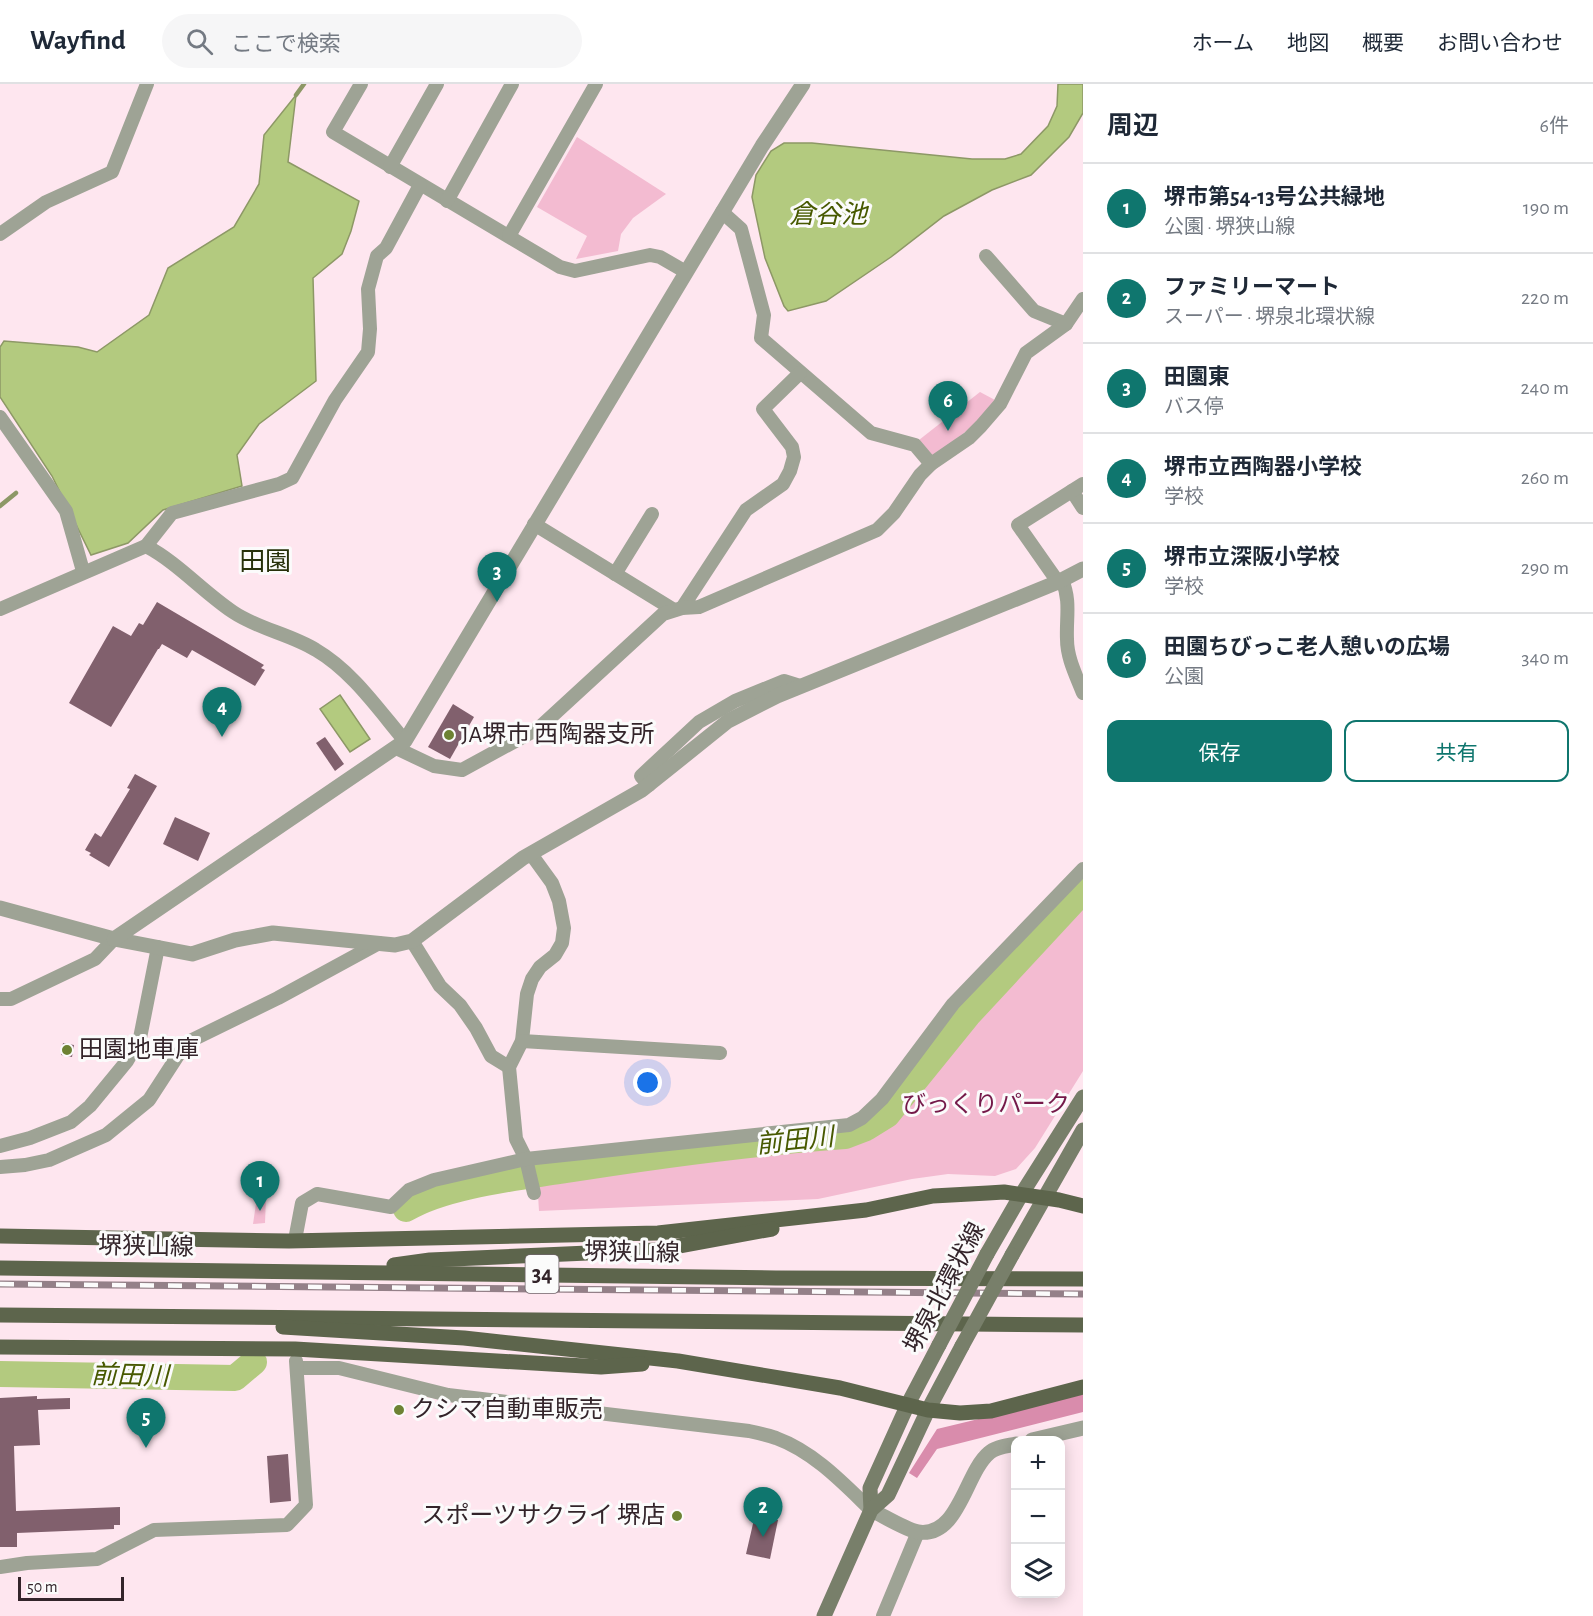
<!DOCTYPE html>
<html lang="ja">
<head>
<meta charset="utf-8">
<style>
  body { margin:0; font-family:"Alegreya Sans","Noto Sans JP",sans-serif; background:#f6f6f7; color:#1f2937 }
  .controls { position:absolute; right:18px; bottom:18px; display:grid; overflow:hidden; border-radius:12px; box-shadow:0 3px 15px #0003 }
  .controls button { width:54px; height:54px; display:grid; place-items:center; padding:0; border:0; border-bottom:2px solid #e0e1e3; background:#fff; color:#1f2937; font:30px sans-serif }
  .scale { position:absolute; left:18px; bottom:15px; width:106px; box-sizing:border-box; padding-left:6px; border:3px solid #33242a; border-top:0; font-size:16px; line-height:21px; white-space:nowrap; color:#33242a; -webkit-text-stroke:4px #fbfbfb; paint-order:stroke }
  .you { position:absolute; left:648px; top:999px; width:21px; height:21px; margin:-15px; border:4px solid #fff; border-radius:50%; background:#1a73e8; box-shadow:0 0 0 9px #1a73e833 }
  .badge { display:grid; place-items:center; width:39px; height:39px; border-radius:50%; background:#0f766e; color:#fff; font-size:20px; font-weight:700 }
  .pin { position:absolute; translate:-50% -50px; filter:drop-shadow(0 2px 3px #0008) }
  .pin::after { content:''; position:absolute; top:32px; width:21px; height:18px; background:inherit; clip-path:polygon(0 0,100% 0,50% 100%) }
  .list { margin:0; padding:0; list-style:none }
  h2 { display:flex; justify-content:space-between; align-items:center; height:78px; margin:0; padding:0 24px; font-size:26px }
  h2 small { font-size:20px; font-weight:400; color:#747a83 }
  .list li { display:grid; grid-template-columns:39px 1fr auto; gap:18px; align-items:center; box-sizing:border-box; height:90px; padding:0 24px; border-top:2px solid #e0e1e3 }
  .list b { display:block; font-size:22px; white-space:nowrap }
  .list p { margin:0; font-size:20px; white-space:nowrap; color:#747a83 }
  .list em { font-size:20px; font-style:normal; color:#747a83 }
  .actions { display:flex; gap:12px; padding:18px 24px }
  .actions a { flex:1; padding:14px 0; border:2px solid #0f766e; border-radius:12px; text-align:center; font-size:21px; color:#0f766e }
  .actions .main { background:#0f766e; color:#fff }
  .icon { flex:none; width:33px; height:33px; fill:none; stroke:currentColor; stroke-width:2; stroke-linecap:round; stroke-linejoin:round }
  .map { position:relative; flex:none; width:1083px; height:1532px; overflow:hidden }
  header { display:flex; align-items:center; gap:36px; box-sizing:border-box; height:84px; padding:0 30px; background:#fff; border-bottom:2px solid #e0e1e3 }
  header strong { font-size:28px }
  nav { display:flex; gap:33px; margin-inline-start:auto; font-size:21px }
  .search { width:420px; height:54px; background:#f6f6f7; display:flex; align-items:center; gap:15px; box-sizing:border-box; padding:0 21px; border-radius:33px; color:#747a83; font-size:22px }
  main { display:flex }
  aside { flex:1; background:#fff }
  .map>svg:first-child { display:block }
  .green { fill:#f3bbd1 }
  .forest { fill:#d98cac }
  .water { fill:#b3ca7f; stroke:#8d9866; stroke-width:1.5 }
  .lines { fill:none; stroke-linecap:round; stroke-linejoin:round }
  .stream { stroke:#8d9866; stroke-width:4.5 }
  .river { stroke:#b3ca7f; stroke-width:26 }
  .building { fill:#81606d }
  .minor { stroke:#9ea395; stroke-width:14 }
  .tertiary { stroke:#9ea395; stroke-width:15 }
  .secondary { stroke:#787f6a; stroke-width:15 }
  .primary { stroke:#5d654c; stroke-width:15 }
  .rail-casing { stroke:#948088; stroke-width:7 }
  .rail { stroke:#fbfbfb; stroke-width:4.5; stroke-dasharray:14; stroke-linecap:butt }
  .secondary-bridge { stroke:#787f6a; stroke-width:15 }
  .poi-dot { fill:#6d8233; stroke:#fbfbfb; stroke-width:2 }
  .labels { text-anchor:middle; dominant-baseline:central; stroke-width:6; stroke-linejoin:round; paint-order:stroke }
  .shield { fill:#fbfbfb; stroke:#6f6469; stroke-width:1.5 }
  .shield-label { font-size:22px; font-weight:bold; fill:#33242a }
  .poi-label { font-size:24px; fill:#33242a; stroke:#fbfbfb; text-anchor:start }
  .park-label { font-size:24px; fill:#741949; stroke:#fbfbfb }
  .street-label { font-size:24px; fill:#33242a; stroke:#fbfbfb }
  .water-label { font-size:26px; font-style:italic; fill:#475900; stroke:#fbfbfb }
  .neighbourhood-label { font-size:26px; fill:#27300a; stroke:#fbfbfb }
</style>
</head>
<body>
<header>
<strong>Wayfind</strong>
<div class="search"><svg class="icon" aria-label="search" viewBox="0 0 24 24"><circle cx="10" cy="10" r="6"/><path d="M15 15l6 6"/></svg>ここで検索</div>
<nav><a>ホーム</a><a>地図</a><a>概要</a><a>お問い合わせ</a></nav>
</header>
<main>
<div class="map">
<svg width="1083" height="1532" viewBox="0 0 1083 1532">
  <rect width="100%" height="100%" fill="#fee6ef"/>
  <g class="green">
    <polygon points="577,53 666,110 633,134 621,150 618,167 576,175 587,152 537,123"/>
    <polygon points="980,308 995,316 978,338 933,373 919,356"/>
    <polygon points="1083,815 1083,987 1035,1064 1016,1085 995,1092 948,1090 912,1095 818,1115 539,1127 537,1095 855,1059 897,1031 967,941"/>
    <polygon points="257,1113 266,1114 265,1139 253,1140"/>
  </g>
  <polygon class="forest" points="1083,1310 1083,1328 937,1365 917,1394 909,1389 937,1345"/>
  <g class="water">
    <polygon points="1058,0 1083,0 1083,29 1069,53 1031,91 992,106 944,132 891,173 826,217 788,227 784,222 765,174 752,113 756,91 771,67 784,59 812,59 972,75 1005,75 1021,70 1048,42 1057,22"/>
    <polygon points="296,11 288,78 359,117 351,147 342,170 313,194 316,297 259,340 237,371 242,402 163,426 128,459 91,471 52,392 0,313 0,263 4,257 78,263 97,268 149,231 168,184 234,143 259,100 264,51"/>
    <polygon points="340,611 370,655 350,668 320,625"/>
  </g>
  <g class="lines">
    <g class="stream">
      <polyline points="296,11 304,0"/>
      <polyline points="0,422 16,409"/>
    </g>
    <g class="river">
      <path d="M406,1125C444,1102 515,1094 560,1087C654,1072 749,1059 845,1052L866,1044L887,1031L968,931L1083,807"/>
      <polyline points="0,1290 235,1294 254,1278"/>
    </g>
  </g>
  <g class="building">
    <polygon points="157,518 264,581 261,584 265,586 255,602 192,566 187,574 162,560 159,565 158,565 111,643 69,619 113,542 131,552 139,539 143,541"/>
    <polygon points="453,620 474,633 450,675 428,663"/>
    <polygon points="325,653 344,680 335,687 316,659"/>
    <polygon points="135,690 157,702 109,783 89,771 91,769 85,766 95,749 101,753 130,705 127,704"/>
    <polygon points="175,733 210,749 198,777 163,760"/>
    <polygon points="63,959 74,961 72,973 61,971"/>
    <polygon points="37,1312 37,1315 70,1314 70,1325 38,1326 40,1361 14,1362 16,1427 120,1423 120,1441 114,1441 114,1445 17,1449 17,1463 0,1463 0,1314"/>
    <polygon points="288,1370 291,1417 270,1419 267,1372"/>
    <polygon points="755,1431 778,1436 770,1475 746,1470"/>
  </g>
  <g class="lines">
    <g class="minor">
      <polyline points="361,0 333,48 560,183 575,187 650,171 660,173 686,188"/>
      <polyline points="390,83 437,0"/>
      <polyline points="447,117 512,0"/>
      <polyline points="722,128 741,145 764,231 761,254 871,349 915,361 931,380"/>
      <polyline points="0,150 46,118 112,88 147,0"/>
      <polyline points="509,152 596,0"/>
      <polyline points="986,172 1034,227 1066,240"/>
      <polyline points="0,333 66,427 83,487"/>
      <polyline points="1072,407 1083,424"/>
      <polyline points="534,440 674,526"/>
      <path d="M146,462C178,479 202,507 233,528C258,545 290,550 316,566C352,587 378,625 405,657"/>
      <polyline points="615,490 652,430"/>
      <path d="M1062,496C1071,517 1066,533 1067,555C1067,574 1076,591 1083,609"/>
      <polyline points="1058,498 1018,441 1083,400"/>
      <polyline points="682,524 746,426 783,400 790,387 794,373 792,363 763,325 800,289"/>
      <polyline points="0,525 146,462 172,429 279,400 292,394 335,316 368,268 370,245 368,205 377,172 386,164 420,101"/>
      <polyline points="396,664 434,682 462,686 539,644 663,530 682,524 699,523 877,446 894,429 920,391 931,380 969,354 981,342 1000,320 1026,269 1066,240 1083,215"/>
      <polyline points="649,701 641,692 699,638 735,617 784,597 800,602"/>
      <polyline points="531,770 552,799 559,817 564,844 562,859 555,871 540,883 532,895 527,910 522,957 509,983 516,1055 526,1075 534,1109"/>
      <polyline points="412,857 440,902 460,921 476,944 491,972 509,983"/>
      <polyline points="0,915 11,915 95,875 114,855"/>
      <polyline points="522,957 720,969"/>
      <polyline points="0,1062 30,1054 71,1038 90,1022 127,977 140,954 158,863"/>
      <polyline points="0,1083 25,1081 49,1076 106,1051 149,1016 186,959 278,914 379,859"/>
      <polyline points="295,1156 302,1119 317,1110 391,1123 409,1106 434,1096 526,1075 849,1041 862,1034 882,1015 953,920 1083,785"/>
      <path d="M297,1284H339L448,1311L749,1347C758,1349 767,1351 776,1354C814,1368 843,1399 871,1426"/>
      <polyline points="0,1483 27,1479 97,1475 154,1446 287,1441 306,1421 296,1277"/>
      <polyline points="883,1532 918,1448"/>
    </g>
    <g class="tertiary">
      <polyline points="0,824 114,855 192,870 235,856 273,849 395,861 412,857 523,774 642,706 728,637 777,612 1058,498 1083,485"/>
      <polyline points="114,855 405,657 762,62 803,0"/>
      <polyline points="1032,1356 1083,1344"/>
      <path d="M871,1426C882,1431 906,1446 918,1448C959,1454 965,1389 989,1369C995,1363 1007,1362 1016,1360"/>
    </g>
    <g class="secondary">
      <polyline points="987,1170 1021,1111 1083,1013"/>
      <polyline points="1012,1171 1083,1046"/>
      <polyline points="871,1426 870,1404 908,1320 939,1261"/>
      <polyline points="824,1532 871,1426 888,1411 928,1326 962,1262"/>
    </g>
    <g class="primary">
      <polyline points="0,1152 289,1157 658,1149 866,1126 933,1112 988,1109 1004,1108 1059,1116 1083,1122"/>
      <polyline points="394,1181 430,1176 657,1166 772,1145"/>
      <polyline points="0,1184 776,1194 1083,1195"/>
      <polyline points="0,1231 1083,1241"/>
      <polyline points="283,1243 464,1254 678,1277 840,1304 928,1326 960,1329 991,1327 1083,1303"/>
      <polyline points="0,1263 295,1265 601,1283 642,1280"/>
    </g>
    <defs>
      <polyline id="rail" points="0,1200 1083,1210"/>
    </defs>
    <use href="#rail" class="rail-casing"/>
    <use href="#rail" class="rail"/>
    <g class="secondary-bridge">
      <polyline points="939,1261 987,1170"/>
      <polyline points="962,1262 1012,1171"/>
    </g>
  </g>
  <g class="poi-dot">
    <circle cx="449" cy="651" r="6"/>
    <circle cx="67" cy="966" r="6"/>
    <circle cx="399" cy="1326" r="6"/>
    <circle cx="677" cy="1432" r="6"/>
  </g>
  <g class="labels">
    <rect class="shield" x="525.5" y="1171" width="33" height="38" rx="4.5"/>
    <g class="shield-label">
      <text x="542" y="1190">34</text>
    </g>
    <g class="poi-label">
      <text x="461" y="651">JA堺市 西陶器支所</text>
      <text x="79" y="966">田園地車庫</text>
      <text x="411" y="1326">クシマ自動車販売</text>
      <text x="665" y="1432" text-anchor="end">スポーツサクライ 堺店</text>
    </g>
    <g class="park-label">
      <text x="986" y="1021">びっくりパーク</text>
    </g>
    <g class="street-label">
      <text transform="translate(146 1163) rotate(1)">堺狭山線</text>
      <text transform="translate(632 1169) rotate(1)">堺狭山線</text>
      <text transform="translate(945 1204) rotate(-62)">堺泉北環状線</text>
    </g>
    <g class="water-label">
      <text x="828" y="131">倉谷池</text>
      <text transform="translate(795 1057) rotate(-6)">前田川</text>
      <text transform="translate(130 1292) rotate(1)">前田川</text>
    </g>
    <g class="neighbourhood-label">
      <text x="265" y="478">田園</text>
    </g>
  </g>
</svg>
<div class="controls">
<button>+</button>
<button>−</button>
<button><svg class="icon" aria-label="layers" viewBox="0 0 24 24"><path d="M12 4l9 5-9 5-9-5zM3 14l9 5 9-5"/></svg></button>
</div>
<div class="scale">50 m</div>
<div class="you"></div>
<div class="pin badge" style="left:260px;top:1127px">1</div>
<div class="pin badge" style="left:763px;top:1453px">2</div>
<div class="pin badge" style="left:497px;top:518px">3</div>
<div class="pin badge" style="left:222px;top:653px">4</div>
<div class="pin badge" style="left:146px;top:1364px">5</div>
<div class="pin badge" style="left:948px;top:347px">6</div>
</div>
<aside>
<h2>周辺<small>6件</small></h2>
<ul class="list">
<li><span class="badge">1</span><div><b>堺市第54-13号公共緑地</b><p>公園 · 堺狭山線</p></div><em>190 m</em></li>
<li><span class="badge">2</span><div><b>ファミリーマート</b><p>スーパー · 堺泉北環状線</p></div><em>220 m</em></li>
<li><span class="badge">3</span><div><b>田園東</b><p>バス停</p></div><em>240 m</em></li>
<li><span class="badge">4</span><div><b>堺市立西陶器小学校</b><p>学校</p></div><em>260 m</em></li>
<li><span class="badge">5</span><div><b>堺市立深阪小学校</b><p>学校</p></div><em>290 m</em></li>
<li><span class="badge">6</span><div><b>田園ちびっこ老人憩いの広場</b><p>公園</p></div><em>340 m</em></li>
</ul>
<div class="actions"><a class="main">保存</a><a>共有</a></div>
</aside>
</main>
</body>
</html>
